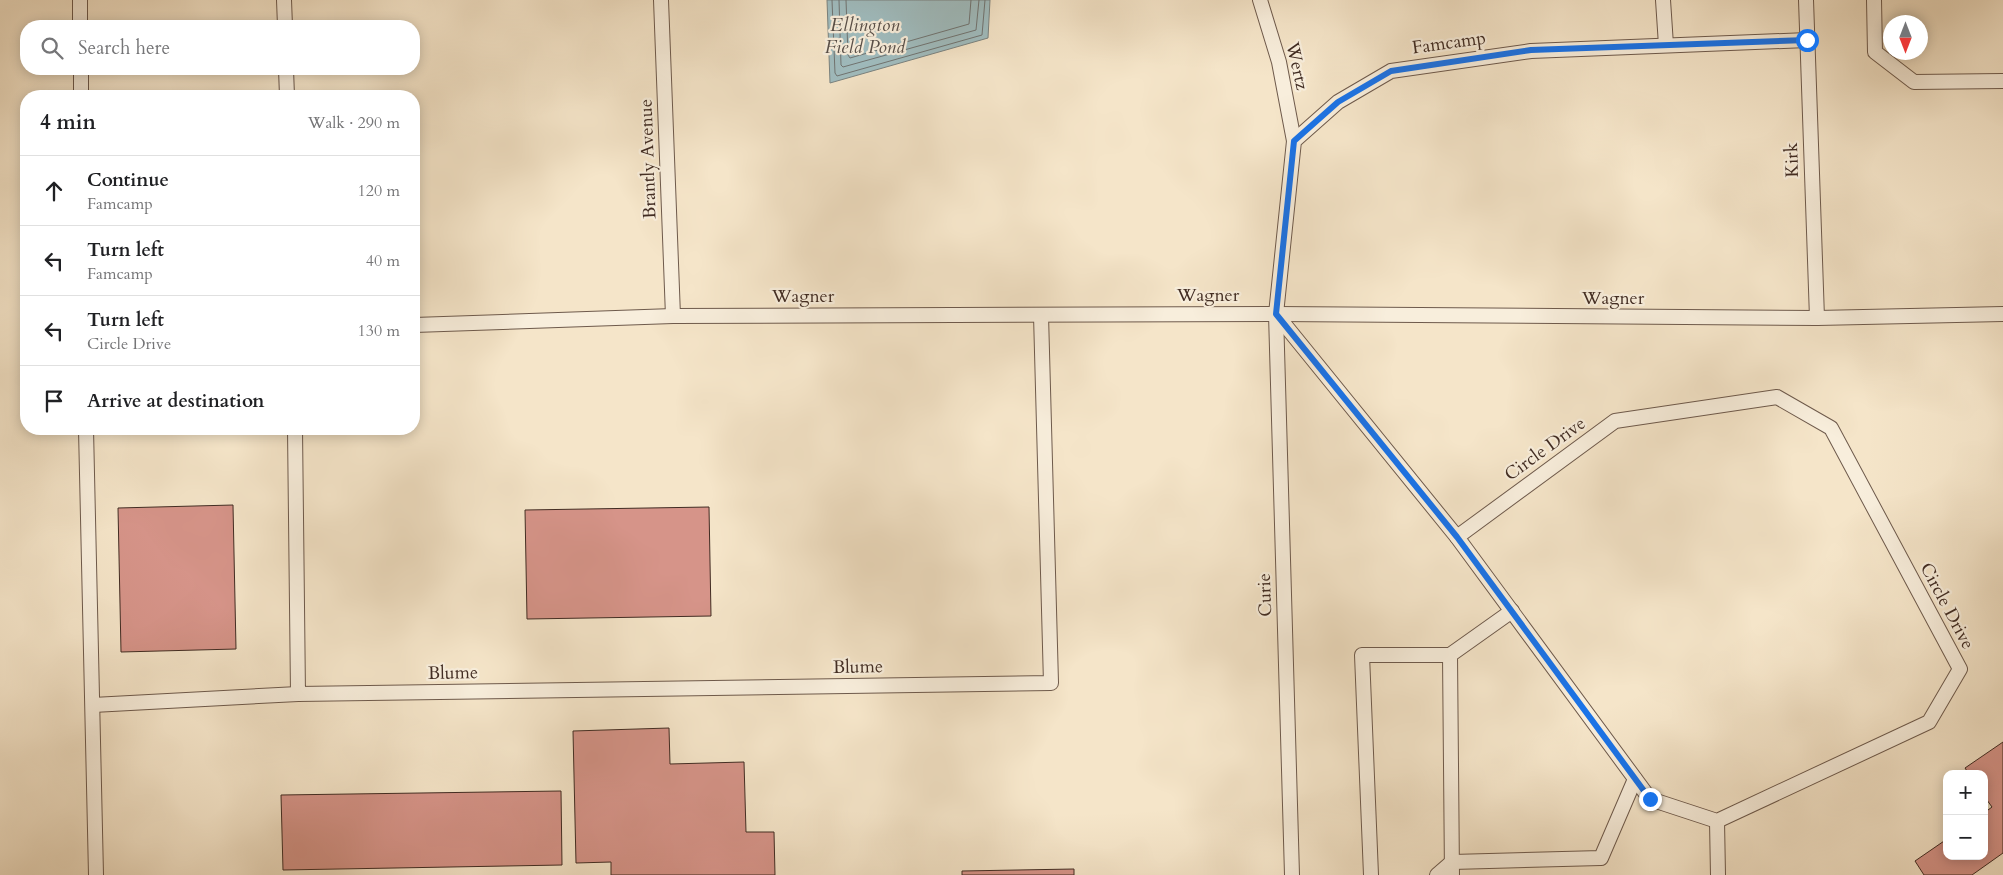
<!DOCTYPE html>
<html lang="en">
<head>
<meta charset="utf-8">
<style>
  body { margin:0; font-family:Cardo,serif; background:#f6f6f6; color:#202124 }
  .controls { position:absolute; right:15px; bottom:15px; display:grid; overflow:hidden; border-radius:10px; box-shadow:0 2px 12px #0003 }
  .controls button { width:45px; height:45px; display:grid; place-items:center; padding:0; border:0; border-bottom:1px solid #e0e0e0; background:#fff; color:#202124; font:25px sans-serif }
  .compass { position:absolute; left:1883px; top:15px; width:45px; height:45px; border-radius:50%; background:#fff; box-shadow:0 2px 12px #0003; rotate:180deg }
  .stop { position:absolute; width:15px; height:15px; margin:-11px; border:4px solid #1a73e8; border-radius:50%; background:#fff }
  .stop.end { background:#1a73e8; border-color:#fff; box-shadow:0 1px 5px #0008 }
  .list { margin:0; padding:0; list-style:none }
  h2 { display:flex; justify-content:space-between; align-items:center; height:65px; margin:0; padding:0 20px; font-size:21px }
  h2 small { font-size:16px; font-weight:400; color:#757577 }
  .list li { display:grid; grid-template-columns:32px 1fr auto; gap:15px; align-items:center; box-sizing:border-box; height:70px; padding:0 20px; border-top:1px solid #e0e0e0 }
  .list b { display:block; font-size:19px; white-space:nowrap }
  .list p { margin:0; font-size:16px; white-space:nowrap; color:#757577 }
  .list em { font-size:16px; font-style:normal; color:#757577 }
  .icon { flex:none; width:28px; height:28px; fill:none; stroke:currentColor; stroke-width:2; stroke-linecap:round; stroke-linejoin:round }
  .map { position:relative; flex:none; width:2003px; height:875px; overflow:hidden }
  .search { position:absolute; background:#fff; box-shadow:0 2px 12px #0003; left:20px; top:20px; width:400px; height:55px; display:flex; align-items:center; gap:12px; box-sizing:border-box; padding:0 18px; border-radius:20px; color:#757577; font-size:19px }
  .panel { position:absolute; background:#fff; box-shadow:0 2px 12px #0003; left:20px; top:90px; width:400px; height:345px; border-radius:20px }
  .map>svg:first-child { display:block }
  .water { fill:#a0bdc0; stroke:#7a8381 }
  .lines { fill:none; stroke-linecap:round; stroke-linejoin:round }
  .shore { stroke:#707472; stroke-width:1 }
  .building { fill:#d69489; stroke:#412c23 }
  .lane-casing { stroke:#6e5a4c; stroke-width:16 }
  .lane { stroke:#f8eedc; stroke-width:14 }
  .route { stroke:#1a73e8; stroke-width:6 }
  .labels { text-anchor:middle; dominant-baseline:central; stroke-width:4.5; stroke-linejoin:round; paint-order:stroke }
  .street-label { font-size:18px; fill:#412c23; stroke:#f8eedc }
  .water-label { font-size:19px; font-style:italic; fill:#59504a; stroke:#f8eedc }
</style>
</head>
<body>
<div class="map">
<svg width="2003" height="875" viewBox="0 0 2003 875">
  <rect width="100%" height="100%" fill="#f5e5c9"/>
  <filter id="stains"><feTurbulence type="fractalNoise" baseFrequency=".004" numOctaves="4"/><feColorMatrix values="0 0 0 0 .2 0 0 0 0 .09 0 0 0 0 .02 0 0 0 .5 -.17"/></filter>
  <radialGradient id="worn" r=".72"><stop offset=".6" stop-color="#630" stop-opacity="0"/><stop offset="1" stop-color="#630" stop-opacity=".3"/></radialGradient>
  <polygon class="water" points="827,0 990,0 988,38 830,83"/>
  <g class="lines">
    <g class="shore">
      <polyline points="832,0 835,73 837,76 982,35 985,0"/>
      <polyline points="839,0 841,65 843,67 976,30 979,0"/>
      <polyline points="846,0 848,55 850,58 969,24 971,0"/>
    </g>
  </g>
  <g class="building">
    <polygon points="233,505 236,649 121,652 118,508"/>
    <polygon points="709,507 711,616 527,619 525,510"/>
    <polygon points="669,728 670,764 744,762 746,832 774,832 775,875 611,875 611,862 576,863 573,731"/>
    <polygon points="2003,742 2003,853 1972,875 1924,875 1915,861 1947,839 1947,856 1984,856 1984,813 1992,807 1984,796 1984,774 1969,774 1965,768"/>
    <polygon points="561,791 562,865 283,870 281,795"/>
    <polygon points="1074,869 1074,875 962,875 962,871"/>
  </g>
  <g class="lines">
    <defs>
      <g id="lane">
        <polyline points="80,0 80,26"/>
        <polyline points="284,0 285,26"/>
        <polyline points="661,0 673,316"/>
        <polyline points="1260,0 1279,62 1294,141"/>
        <polyline points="1663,0 1666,45"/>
        <polyline points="1806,0 1817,318"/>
        <polyline points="1874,0 1875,52 1914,82 2003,81"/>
        <polyline points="81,69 81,96"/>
        <polyline points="286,69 287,96"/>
        <polyline points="1276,314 1457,537"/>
        <polyline points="414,325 673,316 1276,314 1817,318 2003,314"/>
        <polygon points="1777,397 1831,428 1960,669 1929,722 1717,821 1650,799 1457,537 1615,421"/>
        <polyline points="86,429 96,875"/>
        <polyline points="295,429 298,694 1051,683 1041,315"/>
        <polyline points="93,705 298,694"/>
        <polyline points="1717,821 1718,875"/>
        <polyline points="1292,875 1276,314 1294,141 1338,102 1391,71 1531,51 1807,40"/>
        <polyline points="1371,875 1362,655 1450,655"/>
        <polyline points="1437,875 1452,862 1601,858 1635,779"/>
        <polyline points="1452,875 1450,655 1512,611"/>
      </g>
    </defs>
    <use href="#lane" class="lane-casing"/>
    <use href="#lane" class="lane"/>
  </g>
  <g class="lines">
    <polyline class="route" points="1650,799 1457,537 1276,314 1294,141 1338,102 1391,71 1531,50 1807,40"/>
  </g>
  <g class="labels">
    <g class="street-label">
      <text transform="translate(1449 43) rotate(-8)">Famcamp</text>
      <text transform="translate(1297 66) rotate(77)">Wertz</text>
      <text transform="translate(648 159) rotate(-92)">Brantly Avenue</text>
      <text transform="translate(1792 160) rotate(-92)">Kirk</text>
      <text x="1208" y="295">Wagner</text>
      <text x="803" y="296">Wagner</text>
      <text x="1613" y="298">Wagner</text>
      <text transform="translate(1545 449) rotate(-36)">Circle Drive</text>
      <text transform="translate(1265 595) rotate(-92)">Curie</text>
      <text transform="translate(1947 606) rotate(62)">Circle Drive</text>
      <text transform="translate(858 667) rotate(-1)">Blume</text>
      <text transform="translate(453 673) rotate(-1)">Blume</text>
    </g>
    <g class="water-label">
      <text x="865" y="25">Ellington<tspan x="865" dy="22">Field Pond</tspan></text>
    </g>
  </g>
  <rect width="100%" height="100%" filter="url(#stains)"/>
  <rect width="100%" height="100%" fill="url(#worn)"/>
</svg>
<div class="controls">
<button>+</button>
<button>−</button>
</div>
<svg class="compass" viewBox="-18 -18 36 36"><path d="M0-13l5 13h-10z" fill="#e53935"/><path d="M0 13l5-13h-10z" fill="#757577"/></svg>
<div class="stop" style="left:1807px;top:40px"></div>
<div class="stop end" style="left:1650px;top:799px"></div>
<div class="search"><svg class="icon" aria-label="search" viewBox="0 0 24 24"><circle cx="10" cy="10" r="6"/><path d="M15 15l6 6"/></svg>Search here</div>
<section class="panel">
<h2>4 min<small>Walk · 290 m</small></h2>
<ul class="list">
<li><svg class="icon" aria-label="ahead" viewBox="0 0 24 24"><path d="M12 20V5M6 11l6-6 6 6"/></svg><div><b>Continue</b><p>Famcamp</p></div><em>120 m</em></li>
<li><svg class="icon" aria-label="left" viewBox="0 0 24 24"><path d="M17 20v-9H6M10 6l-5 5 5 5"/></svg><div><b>Turn left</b><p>Famcamp</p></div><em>40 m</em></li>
<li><svg class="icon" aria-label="left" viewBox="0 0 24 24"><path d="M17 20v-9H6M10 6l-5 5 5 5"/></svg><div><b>Turn left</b><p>Circle Drive</p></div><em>130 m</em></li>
<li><svg class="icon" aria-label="arrive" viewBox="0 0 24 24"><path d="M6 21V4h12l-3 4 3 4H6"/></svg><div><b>Arrive at destination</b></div></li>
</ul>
</section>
</div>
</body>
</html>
